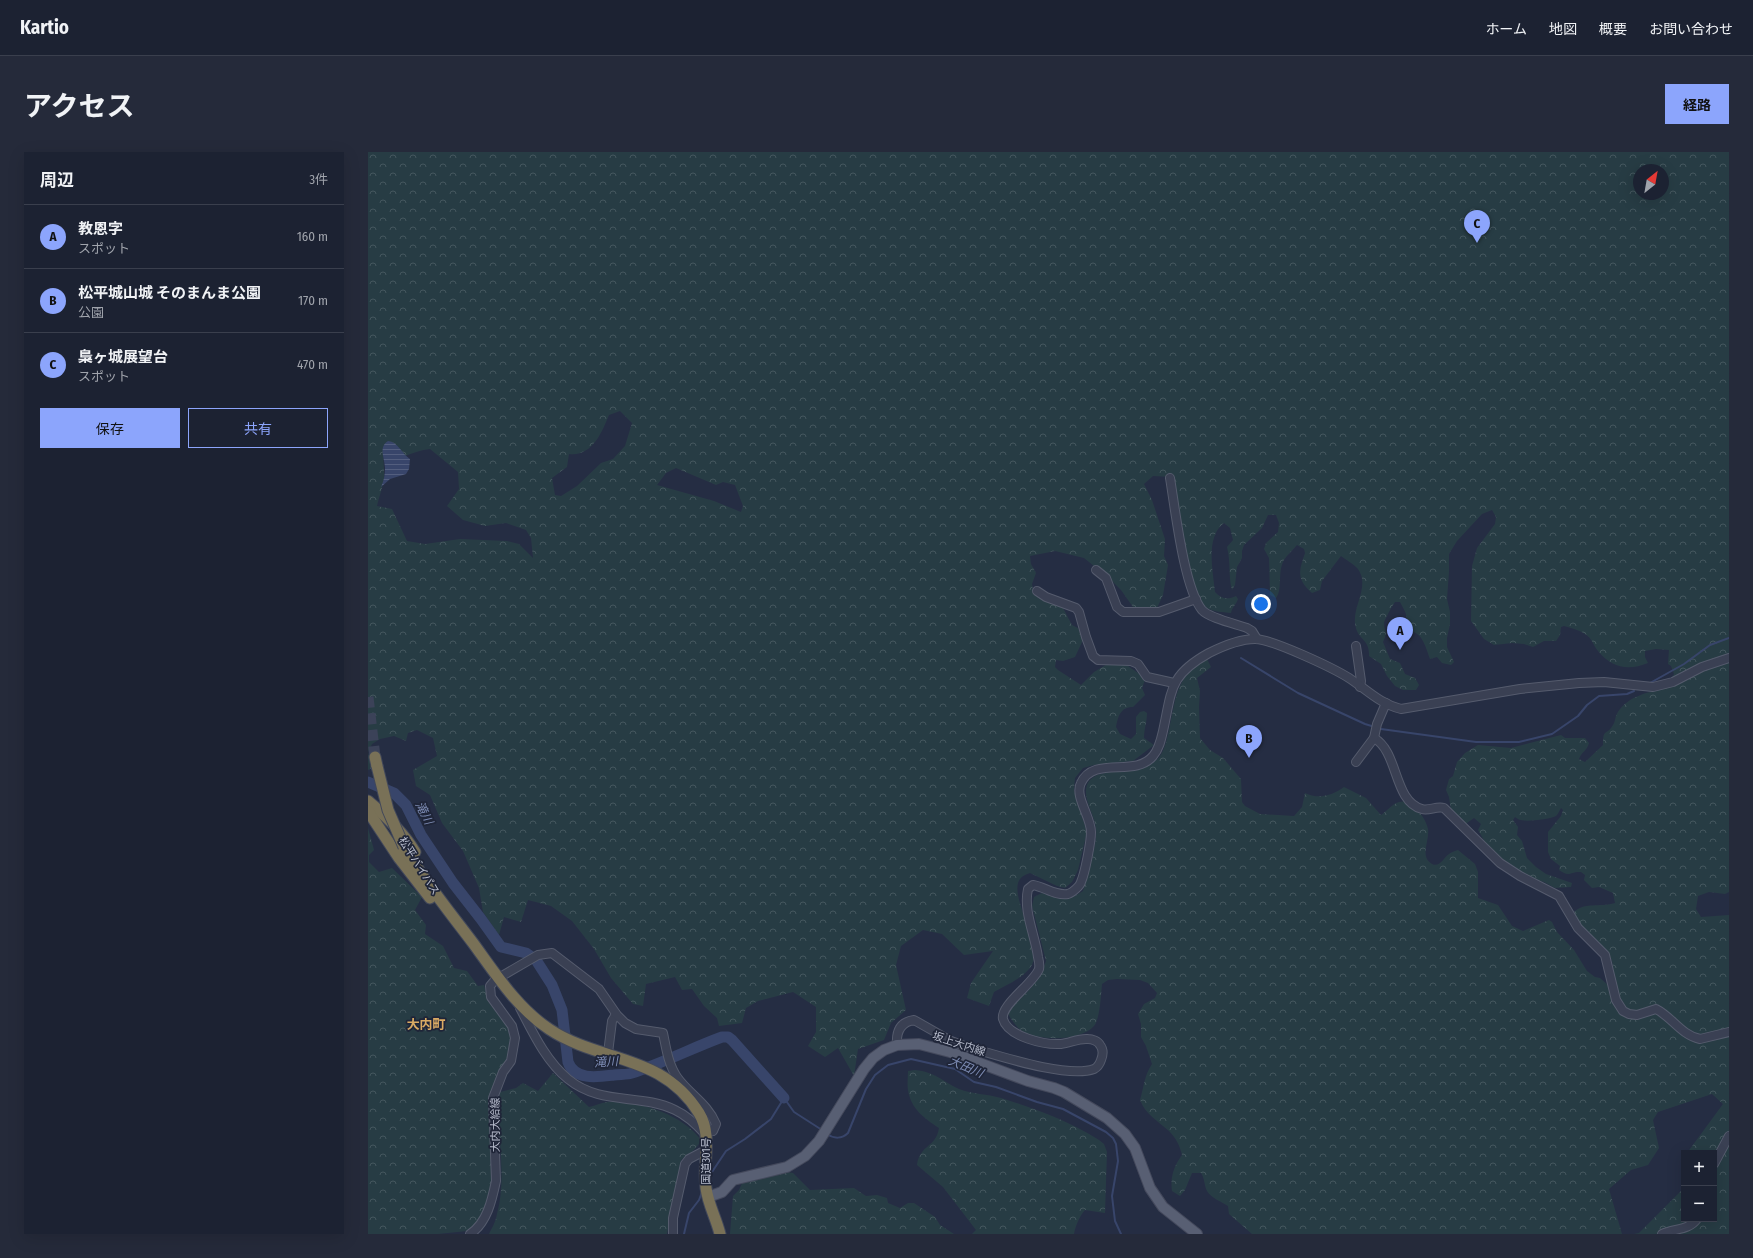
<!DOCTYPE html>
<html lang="ja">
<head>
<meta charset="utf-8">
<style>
  body { margin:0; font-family:"Fira Sans Condensed","Noto Sans JP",sans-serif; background:#252a3a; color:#f1f3f6 }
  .controls { position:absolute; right:12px; bottom:12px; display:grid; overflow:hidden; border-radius:0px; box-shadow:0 4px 16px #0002 }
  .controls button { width:36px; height:36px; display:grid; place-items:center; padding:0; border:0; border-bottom:1px solid #3a3f4d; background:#1c2232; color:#f1f3f6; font:20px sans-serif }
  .compass { position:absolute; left:1265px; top:12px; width:36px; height:36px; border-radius:50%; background:#1c2232; box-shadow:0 4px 16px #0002; rotate:31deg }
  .you { position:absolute; left:893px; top:452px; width:14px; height:14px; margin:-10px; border:3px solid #fff; border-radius:50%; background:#1a73e8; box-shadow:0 0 0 6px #1a73e833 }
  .badge { display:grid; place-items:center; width:26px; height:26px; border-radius:50%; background:#8ca5fc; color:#111; font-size:13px; font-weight:700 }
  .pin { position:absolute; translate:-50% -33px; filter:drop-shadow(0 1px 2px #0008) }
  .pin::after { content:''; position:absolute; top:21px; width:14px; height:12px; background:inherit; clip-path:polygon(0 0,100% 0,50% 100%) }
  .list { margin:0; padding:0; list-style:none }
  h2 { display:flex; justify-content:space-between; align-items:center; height:52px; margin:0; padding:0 16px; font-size:17px }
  h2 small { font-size:13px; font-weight:400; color:#a0a4ac }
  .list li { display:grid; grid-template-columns:26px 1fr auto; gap:12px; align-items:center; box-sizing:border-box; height:64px; padding:0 16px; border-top:1px solid #3a3f4d }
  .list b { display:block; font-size:15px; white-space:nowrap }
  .list p { margin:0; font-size:13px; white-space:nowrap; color:#a0a4ac }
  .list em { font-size:13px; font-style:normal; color:#a0a4ac }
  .actions { display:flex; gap:8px; padding:12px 16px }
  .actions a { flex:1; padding:9px 0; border:1px solid #8ca5fc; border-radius:0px; text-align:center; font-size:14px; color:#8ca5fc }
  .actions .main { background:#8ca5fc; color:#111 }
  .map { position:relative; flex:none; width:1361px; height:1082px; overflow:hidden; border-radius:0px }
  header { display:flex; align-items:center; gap:24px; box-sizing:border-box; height:56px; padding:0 20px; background:#1c2232; border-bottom:1px solid #3a3f4d }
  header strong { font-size:19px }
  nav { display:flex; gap:22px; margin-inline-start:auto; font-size:14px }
  .intro { display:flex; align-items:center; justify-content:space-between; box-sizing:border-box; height:96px; padding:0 24px }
  h1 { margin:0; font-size:28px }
  .button { padding:10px 18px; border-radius:0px; background:#8ca5fc; color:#111; font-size:14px; font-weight:700 }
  main { display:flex; gap:24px; padding:0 24px }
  aside { flex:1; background:#1c2232; border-radius:0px; box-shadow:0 4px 16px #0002 }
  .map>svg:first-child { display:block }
  .forest { fill:url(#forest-crowns); fill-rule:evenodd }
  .water { fill:url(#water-rules) }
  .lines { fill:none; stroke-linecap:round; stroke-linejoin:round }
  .stream { stroke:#38456a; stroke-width:2 }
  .river { stroke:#38456a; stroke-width:11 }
  .highway-tunnel { stroke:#3b4258; stroke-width:11; stroke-dasharray:11 5.5; stroke-linecap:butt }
  .minor-casing { stroke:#555b6d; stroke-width:10 }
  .major-casing { stroke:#44495c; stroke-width:12 }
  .highway-casing { stroke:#42485a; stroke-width:13 }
  .minor { stroke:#3a4053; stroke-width:8 }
  .major { stroke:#585f73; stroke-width:10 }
  .highway { stroke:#797157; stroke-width:11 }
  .highway-bridge-casing { stroke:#42485a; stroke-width:13; stroke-linecap:butt }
  .highway-bridge { stroke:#797157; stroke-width:11 }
  .labels { text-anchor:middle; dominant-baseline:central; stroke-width:3.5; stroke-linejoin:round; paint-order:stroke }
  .street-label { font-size:11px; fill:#b7bccc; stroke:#1f2538 }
  .water-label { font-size:12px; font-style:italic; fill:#7d8cb4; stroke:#1f2538 }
  .quarter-label { font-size:13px; font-weight:bold; fill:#daab64; stroke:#1f2538 }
</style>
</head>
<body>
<header>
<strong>Kartio</strong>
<nav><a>ホーム</a><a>地図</a><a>概要</a><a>お問い合わせ</a></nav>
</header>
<div class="intro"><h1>アクセス</h1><a class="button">経路</a></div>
<main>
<aside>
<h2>周辺<small>3件</small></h2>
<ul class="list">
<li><span class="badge">A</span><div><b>教恩字</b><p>スポット</p></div><em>160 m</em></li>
<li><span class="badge">B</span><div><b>松平城山城 そのまんま公園</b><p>公園</p></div><em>170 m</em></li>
<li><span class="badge">C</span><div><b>梟ヶ城展望台</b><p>スポット</p></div><em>470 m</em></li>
</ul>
<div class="actions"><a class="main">保存</a><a>共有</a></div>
</aside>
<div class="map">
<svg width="1361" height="1082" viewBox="0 0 1361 1082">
  <defs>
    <pattern id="forest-crowns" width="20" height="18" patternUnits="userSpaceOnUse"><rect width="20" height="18" fill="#273c44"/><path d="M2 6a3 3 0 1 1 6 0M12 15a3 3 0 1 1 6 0" fill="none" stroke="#44565e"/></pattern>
    <pattern id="water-rules" width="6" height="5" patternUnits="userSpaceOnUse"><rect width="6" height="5" fill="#38456a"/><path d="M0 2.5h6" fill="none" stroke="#535e7e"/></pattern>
  </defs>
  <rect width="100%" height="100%" fill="#252d43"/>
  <g class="forest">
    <path d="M0,0H1361V740L1357,742L1341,740L1330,744L1328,757L1333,765L1361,763V1082H1266L1271,1081L1313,1039L1316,1018V1067H1346V1001H1319L1355,952L1344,942L1290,960L1285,968L1291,996L1280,1013L1263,1018L1241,1037L1254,1082H884L861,1062L860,1054C854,1050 843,1046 839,1039C836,1033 837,1027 833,1021H824L817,1038L812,1044L804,1039C802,1025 806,1014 814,1003C812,994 808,986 801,979C789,968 778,963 772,948C776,935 776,924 784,912L778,894L773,885V872L770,862L776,852L787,846L789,841L780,831L772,828L749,827L740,828L734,832C733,842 732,867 726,874C713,889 673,889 656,880C649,876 645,870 640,862C644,851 648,851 656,843C666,834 673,823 678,809L664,754L666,745L674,741C693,747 697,751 715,739C719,726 730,689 728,677C727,663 714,647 719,633C727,611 776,627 792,604C797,597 799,586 801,578C808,546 808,523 839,507L843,515L829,526L832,539L831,555L832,586L842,598L855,606L873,627L874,650L877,654L892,662L926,664L934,655L937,641C951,648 965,643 976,635L998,646L1013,663C1019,659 1024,652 1031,650C1044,646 1058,666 1060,677C1062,688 1051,705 1064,712C1072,716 1076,705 1081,702C1083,700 1087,699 1090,698L1107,712L1110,720V746L1130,753L1144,774L1155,779L1181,768L1184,770L1189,780L1206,798L1219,819L1227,825L1232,826L1249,841L1244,809L1238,799L1217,781L1205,761C1217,749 1231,756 1247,751L1245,741L1231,735L1224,736L1216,728L1217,723L1213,720C1202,719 1202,726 1191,718L1192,714L1183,707L1180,700V680L1193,664L1195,658L1193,656C1192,658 1190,662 1188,664C1183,667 1158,670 1153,668C1151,668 1149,666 1147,665L1145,668L1150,675L1149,683L1154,689L1159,706L1168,715L1178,722L1204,731L1203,735L1187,736L1176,730L1163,727L1141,715L1121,697L1110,678L1113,672L1106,666L1096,673L1083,658L1081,645L1078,638L1081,627L1085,624L1089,610L1097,601L1110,593L1143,596L1193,583L1197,586H1217L1221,591C1219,599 1213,600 1211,607L1217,610L1235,593C1235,575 1239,584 1245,573C1247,570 1247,567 1248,564C1256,545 1280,540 1298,536L1306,522L1303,514L1300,512L1301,498L1288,497L1277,499V505L1280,511C1260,519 1244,516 1230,499C1225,493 1224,486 1217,482C1211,478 1203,476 1196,474L1193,475L1192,483L1188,489H1176L1165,495L1156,492L1144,491L1126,493L1116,487L1103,469L1104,414L1109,396L1127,372L1128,365L1124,358L1114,362L1089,389L1081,402V420L1079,447L1082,460V472L1079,486V495L1086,510L1083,513L1074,511L1069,505L1062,507C1056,490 1053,475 1031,480L1034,474L1038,471C1040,462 1036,458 1032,450H1027C1024,454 1017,467 1016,471C1016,481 1021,477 1015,490L1022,507L1032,511L1037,522L1047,526L1051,533L1048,538H1035L1027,534L1019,524L1013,512L1001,504C1002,486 989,489 987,471C985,453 1002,434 990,417C986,412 978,408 973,404L954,429L952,438L944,441C928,427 931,419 937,401L936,397L929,393C925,398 919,403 916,408C909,420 915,437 908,446L902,443L901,406L896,397L898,391L910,380L911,371L908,363H900L894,376L876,393L874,399V406L869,415L867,433L864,438C860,423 863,410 859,395L865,388L862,376L856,371C837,385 845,419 847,440C853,447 860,448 868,444L870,447C868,453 864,455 863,461C855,460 845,460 839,456C821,443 808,349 804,325L785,324L776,332L784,348L797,387L796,404L800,413L795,443L789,456L771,457L765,455L753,438L741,426L716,406L687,399L662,404L663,412L668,421L664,432L666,443L695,456L704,473L710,476L715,488L707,505L695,509L688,508L687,515L690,518L713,533L726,520L741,511L759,513C764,518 773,521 777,528L774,536L777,543L765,555C752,555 750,565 748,575L752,582L763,587L768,582V565L772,560L776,559L779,561C779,570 776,577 776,586L786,593L765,609L726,613L715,616L707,626L706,638L719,680L710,718L704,730L697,736L689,734L662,721C659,722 654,724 652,727C639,745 679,795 662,816C653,827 638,833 626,840L621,854L599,846L603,831L625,799L596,803L574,782L555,778L533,794L528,813L538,858L523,871L516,888L490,897L486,924L470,896L457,905L440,894L448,880V855L425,840L390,849L378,856L374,871L351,874L349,866L336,854L324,837L314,838L307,825L278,832L275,854L265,852L243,826L226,797L204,769L183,754L160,748L153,770L136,765L131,783L115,760L111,736L95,699L74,671L62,643L48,634L45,618L69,604L65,586L49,578L40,581L38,589L26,584L12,587L4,592L0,600L4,616L0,618ZM1271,18H1295V42H1271ZM252,259L264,271L257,294L245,307L233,311L209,334L193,344L187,343L184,326L199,315L201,302C224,305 234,280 241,263ZM20,289L27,292L37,304C45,301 53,298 62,297L90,320L91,337L79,354L95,368L117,374L138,371L158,378L163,386L165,406L151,392L139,389L92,387L57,392L39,389L24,357L9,354C11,345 15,335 16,326C17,311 12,303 20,289ZM308,316L348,333L355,330L367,333L375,354L373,360L346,349L289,333L298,321Z"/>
    <polygon points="0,676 6,698 1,703 1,710 11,720 24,716 54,745 47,758 58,773 57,782 75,794 86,816 99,819 110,834 116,833 121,851 140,875 144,890 141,902 127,929 121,945 124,1029 114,1064 109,1072 99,1079 70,1082 0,1082"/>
    <path d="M547,918C567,920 574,929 591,937C604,942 619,942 633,946C668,957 699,968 731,988L736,992L739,1000L737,1061L717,1058C712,1063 707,1075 706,1082H604L608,1078L575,1035L549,1013C552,992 568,996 571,976C556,966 543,957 540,938C539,932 540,925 540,919Z"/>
    <path d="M185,921L221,955C226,954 233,951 239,950C270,948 314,962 333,988C329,997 321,1002 313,1008L299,1082H121C124,1076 128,1069 129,1062C140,1022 127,981 132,940L148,936L155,931L170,939Z"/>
    <polygon points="419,1020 425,1021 442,1038 486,1036 498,1044 509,1043 519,1046 520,1051 532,1056 540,1051 546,1051 567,1065 572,1073 586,1082 362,1082 365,1044 371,1038 375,1029"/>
  </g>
  <path class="water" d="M20,289C30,290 34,302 42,307L41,317L38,322L22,327L13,335C16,329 17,322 17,316C17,307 10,295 20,289Z"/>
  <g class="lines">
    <g class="stream">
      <polyline points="873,506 930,541 997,572 1007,575"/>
      <polyline points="1282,531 1316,512 1342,493 1361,486"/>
      <polyline points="1013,577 1108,590 1151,590 1184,582 1210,564 1219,553 1231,544 1259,542 1266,539"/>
      <path d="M459,982C466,987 474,987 480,981L498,937L507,923L520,913L543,907L587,917L606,930L628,935L669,950L695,957L738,980L745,986L748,992L750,1009L744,1044L747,1069L753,1082"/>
      <polyline points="342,1023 358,999 377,987 403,967 416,946 426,960 454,978"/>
      <polyline points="316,1082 321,1061 331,1048 334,1040"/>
    </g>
    <path class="river" d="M0,630L26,641L38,653L53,683L85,731L113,767L133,795L158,801L168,808L184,833L194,858L200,910C207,929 230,925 246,923C252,922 259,923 264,921C295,911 324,896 354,885H360L364,888L416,946"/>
    <polyline class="highway-tunnel" points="0,545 7,605"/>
    <defs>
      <g id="minor">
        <path d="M802,326C807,356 816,436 834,458C841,466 868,472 879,476L884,479L889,487"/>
        <polyline points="728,418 738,426 749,455 755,460 791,460 828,447"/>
        <polyline points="669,439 678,445 708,456 711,460 718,485 725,504 730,508 763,509 770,512 779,525 806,531"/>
        <polyline points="988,494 993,529 992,535"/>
        <path d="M1006,586C1031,600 1025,649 1054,657C1061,659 1068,654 1076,656L1132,711L1152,724L1191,744L1210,776L1237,803L1248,848L1255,859L1261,862L1269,863L1288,857C1304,865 1313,883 1332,887L1361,880"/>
        <polyline points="988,610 1006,586 1009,572 1018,551"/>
        <path d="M152,856C165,881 178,909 200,927C233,954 272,941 307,958C320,964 329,973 338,983"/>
        <path d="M529,893C528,880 532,870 546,868L583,889L596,894C626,902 698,927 726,917C730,915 732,911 733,908C735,903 736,898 732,893C730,889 724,887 720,887C711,886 702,891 693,892C677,893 640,885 635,867C632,853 665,832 671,817C672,813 671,809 670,805C667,783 655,759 660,737L665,733C677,735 687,744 700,742C704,741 712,734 713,730C717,721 723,690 723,680C723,665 706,644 713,631C726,603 767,626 785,604C791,597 793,588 795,579C804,538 801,523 841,501C855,494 871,487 887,487C904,487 965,516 981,526C998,537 1012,552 1033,557L1152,537L1211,531L1236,530L1285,535L1305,530L1334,515L1361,506"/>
        <polyline points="240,901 244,869 248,862"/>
        <polyline points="1346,1012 1361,984"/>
        <path d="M102,1082C119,1071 124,1048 128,1029L125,946L135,920L143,909L147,886L144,874L123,845L122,834L127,828L170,803L184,801L231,837L249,863L257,871L268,877L295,881C298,895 300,912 309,925C321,942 340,952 348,972L345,979"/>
        <polyline points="305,1082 305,1066 317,1012 321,1007 338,998"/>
        <path d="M1294,1082C1306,1076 1320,1079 1329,1067"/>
      </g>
      <polyline id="major" points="340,1045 354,1040 365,1028 419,1015 437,1004 451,989 496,917 505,906 516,898 529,893 551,892 582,900 660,929 686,936 696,940 739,966 757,982 767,996 782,1036 795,1055 829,1082"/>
      <g id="highway">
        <polyline points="7,605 9,614"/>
        <path d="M0,649C18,664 35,680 47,700"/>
        <polyline points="0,659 31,706 62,746"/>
        <path d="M36,695C56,729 81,759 105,791C127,821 149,856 181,877C232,911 294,901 331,961C345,984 334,1011 338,1036C340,1052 348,1066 352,1082"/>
      </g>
    </defs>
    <use href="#minor" class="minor-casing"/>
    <use href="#major" class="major-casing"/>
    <use href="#highway" class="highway-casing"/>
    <use href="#minor" class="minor"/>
    <use href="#major" class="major"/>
    <use href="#highway" class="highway"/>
    <defs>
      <polyline id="highway-bridge" points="9,614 20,658 36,695"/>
    </defs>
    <use href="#highway-bridge" class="highway-bridge-casing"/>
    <use href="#highway-bridge" class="highway-bridge"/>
  </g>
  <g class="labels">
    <g class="street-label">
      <text transform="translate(51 714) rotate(58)">松平バイパス</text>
      <text transform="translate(591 892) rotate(18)">坂上大内線</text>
      <text transform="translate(127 973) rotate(-90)">大内大給線</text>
      <text transform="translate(338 1009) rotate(-90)">国道301号</text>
    </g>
    <g class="water-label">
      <text transform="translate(56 661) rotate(63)">滝川</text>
      <text transform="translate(238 910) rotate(-4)">滝川</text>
      <text transform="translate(598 915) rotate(23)">大田川</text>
    </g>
    <g class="quarter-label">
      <text x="58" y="872">大内町</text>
    </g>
  </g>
</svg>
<div class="controls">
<button>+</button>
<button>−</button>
</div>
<svg class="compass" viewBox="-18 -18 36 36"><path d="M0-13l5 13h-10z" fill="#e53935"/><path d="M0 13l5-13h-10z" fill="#a0a4ac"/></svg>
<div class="you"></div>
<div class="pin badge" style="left:1032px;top:498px">A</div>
<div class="pin badge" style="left:881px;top:606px">B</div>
<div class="pin badge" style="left:1109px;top:91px">C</div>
</div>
</main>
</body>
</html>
